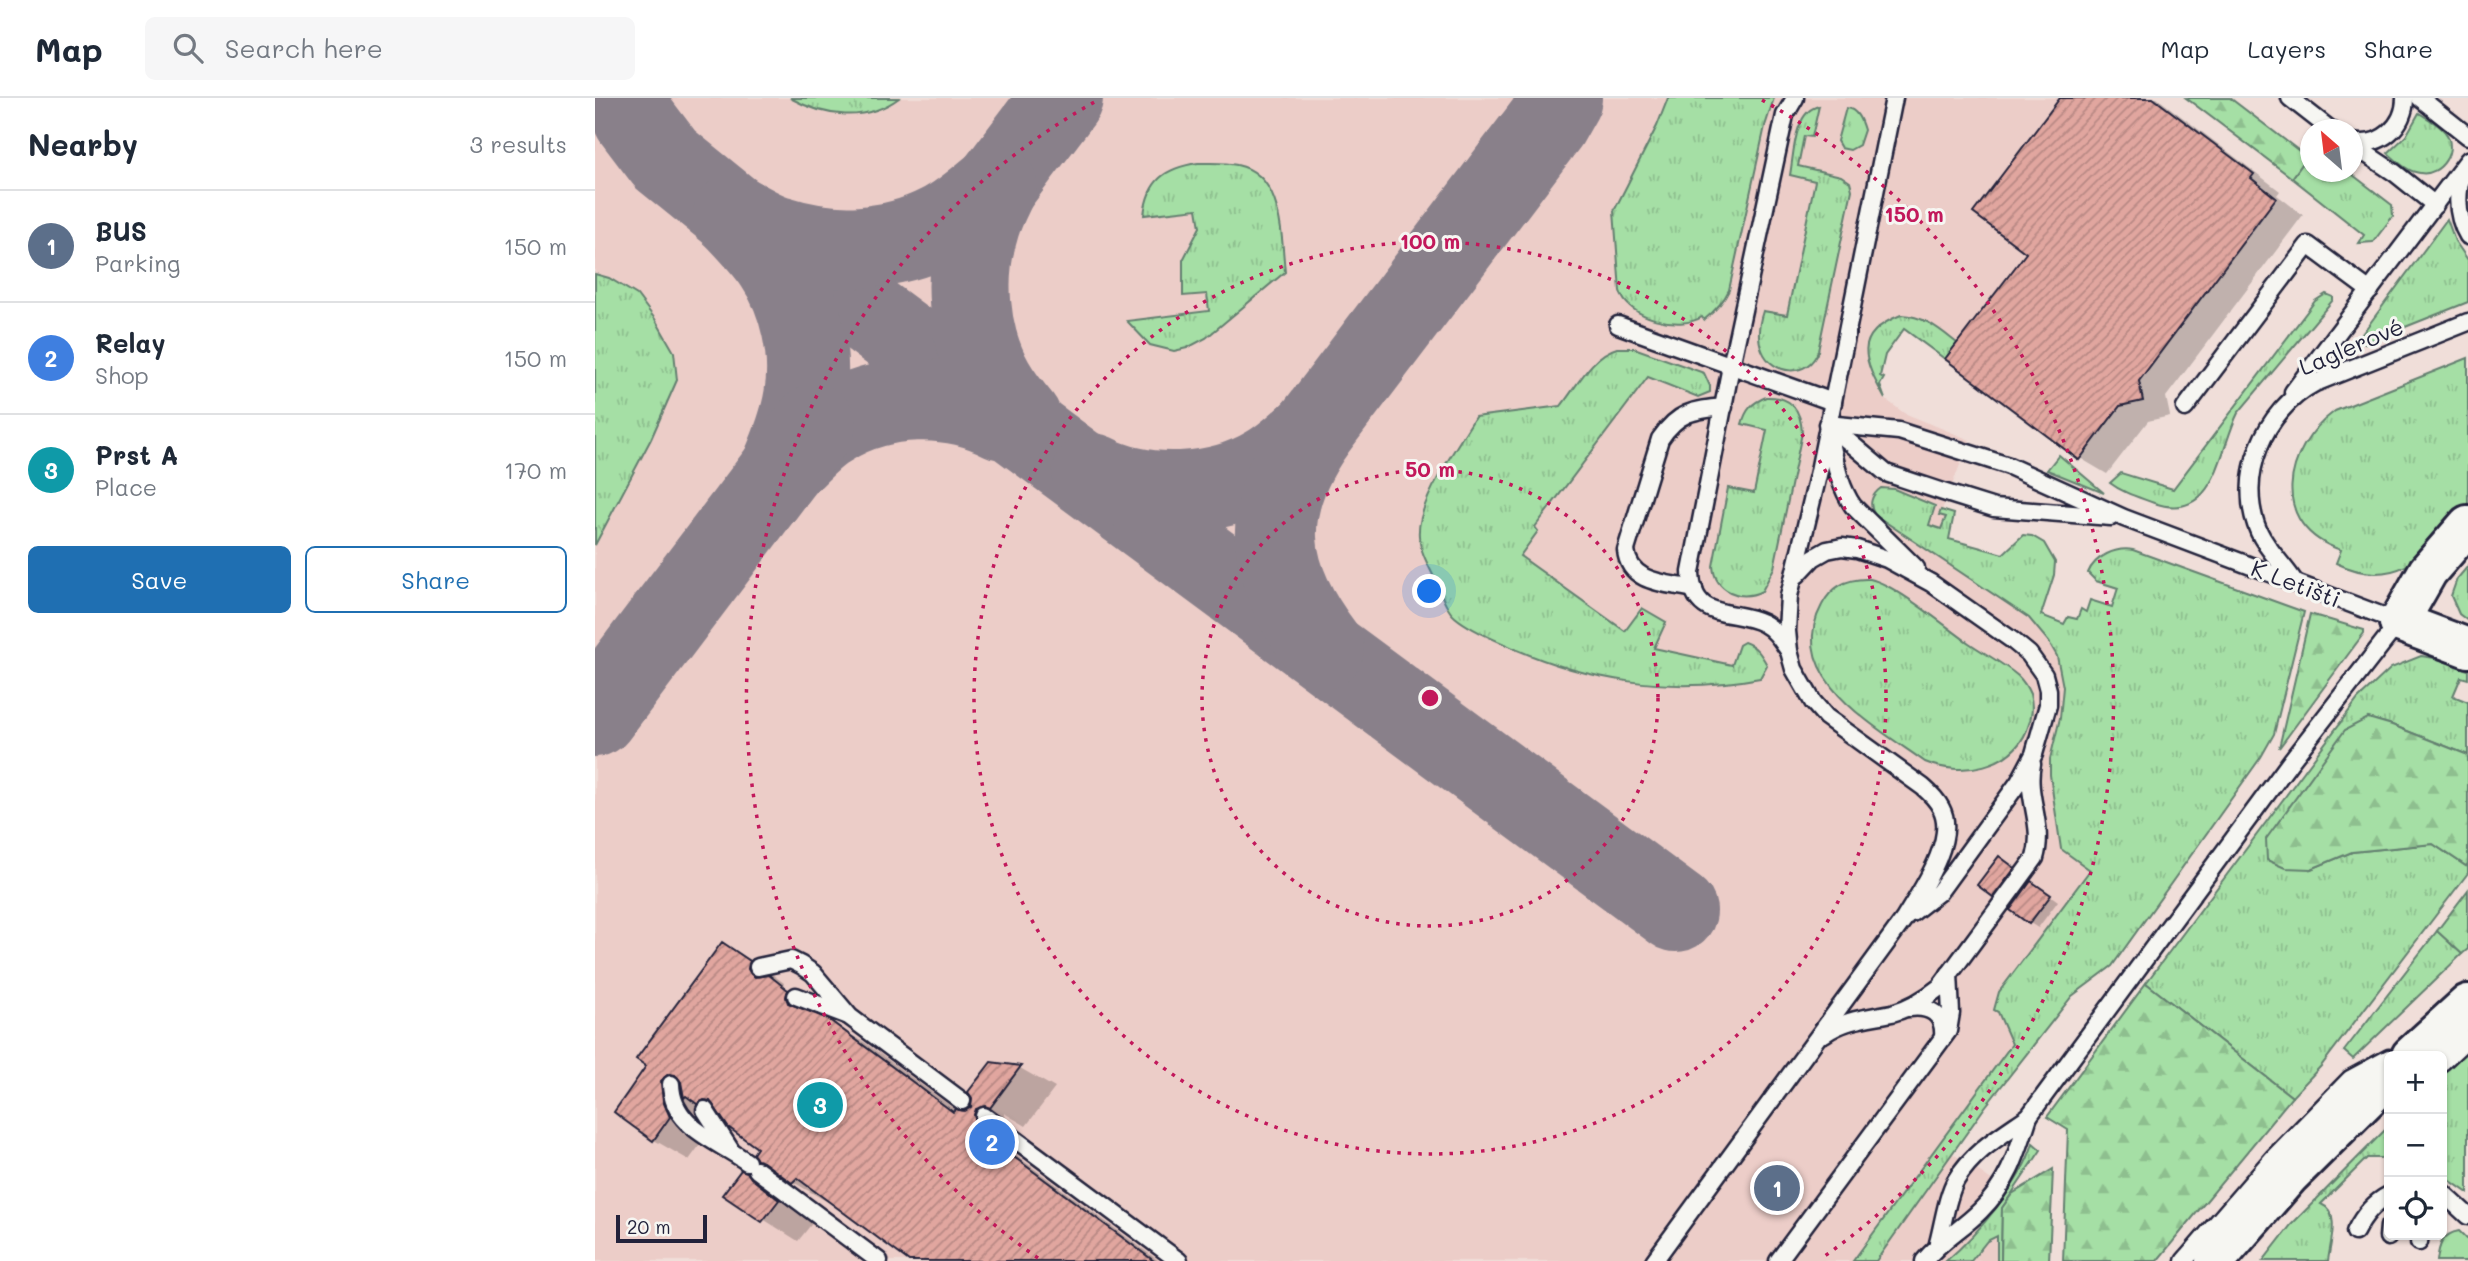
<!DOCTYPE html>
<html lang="en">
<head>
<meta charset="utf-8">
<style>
  body { margin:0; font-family:Mali,sans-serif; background:#f6f6f7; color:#1f2937 }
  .controls { position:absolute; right:21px; bottom:21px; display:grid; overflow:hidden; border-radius:10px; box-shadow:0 2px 5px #0004 }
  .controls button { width:63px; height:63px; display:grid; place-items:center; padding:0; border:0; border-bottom:2px solid #e0e1e3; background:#fff; color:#1f2937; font:35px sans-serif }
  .compass { position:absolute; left:1705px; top:21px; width:63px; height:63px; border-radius:50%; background:#fff; box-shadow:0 2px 5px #0004; rotate:332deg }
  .scale { position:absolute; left:21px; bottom:18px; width:91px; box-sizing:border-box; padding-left:7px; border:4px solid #22223b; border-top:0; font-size:19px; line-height:24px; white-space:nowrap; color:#22223b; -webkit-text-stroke:5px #f6f6f2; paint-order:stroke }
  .you { position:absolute; left:835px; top:494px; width:24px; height:24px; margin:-18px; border:5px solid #fff; border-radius:50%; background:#1a73e8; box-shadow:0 0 0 10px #1a73e833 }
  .badge { display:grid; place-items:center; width:46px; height:46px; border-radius:50%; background:#1f6fb2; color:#fff; font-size:23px; font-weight:700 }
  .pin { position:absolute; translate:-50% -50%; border:4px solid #fff; box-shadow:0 2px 7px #0006 }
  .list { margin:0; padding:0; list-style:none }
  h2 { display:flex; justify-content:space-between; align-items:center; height:91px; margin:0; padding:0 28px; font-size:30px }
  h2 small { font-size:23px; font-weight:400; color:#747a83 }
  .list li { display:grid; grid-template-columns:46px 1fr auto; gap:21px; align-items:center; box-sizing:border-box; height:112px; padding:0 28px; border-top:2px solid #e0e1e3 }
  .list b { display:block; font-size:26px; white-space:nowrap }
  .list p { margin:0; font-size:23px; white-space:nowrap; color:#747a83 }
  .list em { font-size:23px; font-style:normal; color:#747a83 }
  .actions { display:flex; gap:14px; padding:21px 28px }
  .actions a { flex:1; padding:16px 0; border:2px solid #1f6fb2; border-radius:10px; text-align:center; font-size:24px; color:#1f6fb2 }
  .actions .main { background:#1f6fb2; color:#fff }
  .icon { flex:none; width:38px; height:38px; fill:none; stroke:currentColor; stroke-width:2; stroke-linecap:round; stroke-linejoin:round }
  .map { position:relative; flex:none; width:1873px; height:1163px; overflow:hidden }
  header { display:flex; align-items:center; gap:42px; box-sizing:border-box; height:98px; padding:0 35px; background:#fff; border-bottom:2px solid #e0e1e3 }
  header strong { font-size:33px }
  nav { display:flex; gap:38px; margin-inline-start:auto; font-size:24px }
  .search { width:490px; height:63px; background:#f6f6f7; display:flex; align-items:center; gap:18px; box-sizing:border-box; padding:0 24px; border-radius:10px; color:#747a83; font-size:26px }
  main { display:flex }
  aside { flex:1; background:#fff }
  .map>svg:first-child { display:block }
  .built { fill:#eccdc8 }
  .grass { fill:url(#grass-tufts); stroke:#648070; stroke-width:2 }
  .forest { fill:url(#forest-firs); stroke:#648070; stroke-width:2 }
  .shadow { fill:#0003 }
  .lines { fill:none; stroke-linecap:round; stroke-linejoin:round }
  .taxiway { stroke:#89808a; stroke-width:82 }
  .building { fill:url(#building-hatch); stroke:#22223b; stroke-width:2 }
  .service-casing { stroke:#22223b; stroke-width:21 }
  .tertiary-casing { stroke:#22223b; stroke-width:44 }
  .secondary-casing { stroke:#22223b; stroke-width:44 }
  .service { stroke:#f6f6f2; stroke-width:16 }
  .tertiary { stroke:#f6f6f2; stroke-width:38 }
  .secondary { stroke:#f6f6f2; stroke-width:38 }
  .ring { fill:none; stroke:#c2185b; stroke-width:3.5; stroke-dasharray:3.5 7 }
  .labels { text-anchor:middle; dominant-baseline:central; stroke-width:6; stroke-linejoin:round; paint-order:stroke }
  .street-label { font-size:23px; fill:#22223b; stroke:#f6f6f2 }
  .centre { fill:#c2185b; stroke:#f6f6f2; stroke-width:3.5 }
  .ring-label { font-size:21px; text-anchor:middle; font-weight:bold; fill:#c2185b; stroke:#f6f6f2; stroke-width:6; stroke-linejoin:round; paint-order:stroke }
</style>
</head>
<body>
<header>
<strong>Map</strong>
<div class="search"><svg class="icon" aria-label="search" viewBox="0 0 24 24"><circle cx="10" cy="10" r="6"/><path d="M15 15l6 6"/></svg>Search here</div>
<nav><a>Map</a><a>Layers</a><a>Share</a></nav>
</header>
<main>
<aside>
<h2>Nearby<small>3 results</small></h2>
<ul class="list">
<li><span class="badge" style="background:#5c6f8a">1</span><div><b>BUS</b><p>Parking</p></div><em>150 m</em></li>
<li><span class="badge" style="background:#3f7fe0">2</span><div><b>Relay</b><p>Shop</p></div><em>150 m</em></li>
<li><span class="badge" style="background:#0f9aa8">3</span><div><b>Prst A</b><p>Place</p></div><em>170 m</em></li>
</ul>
<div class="actions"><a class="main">Save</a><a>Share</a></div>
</aside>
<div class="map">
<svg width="1873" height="1163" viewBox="0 0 1873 1163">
  <defs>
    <pattern id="grass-tufts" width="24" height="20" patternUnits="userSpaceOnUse" patternTransform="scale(1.75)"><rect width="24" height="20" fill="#a5dfa5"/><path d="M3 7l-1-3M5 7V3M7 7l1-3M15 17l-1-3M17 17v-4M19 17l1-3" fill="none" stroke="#8ebf8f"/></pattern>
    <pattern id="forest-firs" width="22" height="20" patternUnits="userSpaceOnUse" patternTransform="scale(1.75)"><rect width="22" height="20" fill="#a5dfa5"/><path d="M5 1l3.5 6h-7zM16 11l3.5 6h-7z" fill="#8ebf8f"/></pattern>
    <pattern id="building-hatch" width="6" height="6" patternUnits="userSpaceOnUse" patternTransform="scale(1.75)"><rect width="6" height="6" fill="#e1a69f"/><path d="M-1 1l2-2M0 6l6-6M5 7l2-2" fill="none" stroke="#b68783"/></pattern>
  </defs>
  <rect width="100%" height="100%" fill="#f0ded9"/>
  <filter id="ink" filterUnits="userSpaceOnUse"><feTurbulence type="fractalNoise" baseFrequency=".0143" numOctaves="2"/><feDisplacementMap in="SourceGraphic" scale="14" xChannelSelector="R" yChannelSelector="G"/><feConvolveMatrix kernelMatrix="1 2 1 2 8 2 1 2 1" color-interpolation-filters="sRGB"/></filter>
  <g filter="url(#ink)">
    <polygon class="built" points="0,0 1465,0 1378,115 1431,155 1350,261 1302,225 1278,279 1290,301 1309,315 1375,342 1347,412 1359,416 1354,441 1452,468 1435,520 1479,543 1512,734 1390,1009 1357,1055 1417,1096 1407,1110 1406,1163 0,1163"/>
    <g class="grass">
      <path d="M195,0H304C270,25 230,19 195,0Z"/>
      <path d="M1073,0H1179L1170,28L1134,192C1128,205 1120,213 1109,222L1107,219C1085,233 1032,220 1025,193L1019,113L1062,28Z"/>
      <path d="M1224,8L1217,39L1209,38L1203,68L1246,78L1255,84L1257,92L1223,253C1214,280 1177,278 1167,252C1162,240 1164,225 1168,213L1192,217L1220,83L1195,77C1199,56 1199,13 1224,8Z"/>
      <path d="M1251,10C1262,11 1266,22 1269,32L1264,47L1255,52L1246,50L1242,43Z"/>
      <path d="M1824,15C1832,20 1844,26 1850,34C1864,51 1846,79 1825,75C1812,74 1802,63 1793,55L1811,38Z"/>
      <polygon points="1712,59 1715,62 1716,74 1754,74 1797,107 1798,118 1778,144 1764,145 1769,137 1697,80"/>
      <path d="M603,65C616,65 630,64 642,67C688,76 686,137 690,174L611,240L592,250L579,253L555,247L532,223L614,213L612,196L588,198V162L605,129L602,111L549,117C553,82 570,70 603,65Z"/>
      <polygon points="1852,121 1860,143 1873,162 1873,204 1770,245 1764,240"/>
      <polygon points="0,176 14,180 42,197 60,221 79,254 82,282 56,341 0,447"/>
      <path d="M1731,196L1738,199V202L1643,315C1624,352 1621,426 1559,405C1543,399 1528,395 1515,385L1526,375L1578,391L1720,203Z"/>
      <path d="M1306,217C1330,218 1344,231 1362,245L1350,261L1309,231L1290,257L1285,278L1289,280L1285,287L1290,301C1270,264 1255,237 1306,217Z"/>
      <path d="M1022,250H1039L1109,275L1115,288V294L1103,299L1053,279L940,429L943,433L925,458L1030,533L1047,510L1071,524L1059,550L1137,567L1144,547L1149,544C1161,548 1166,556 1172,567L1165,580C1076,597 987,583 907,545C891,538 873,530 860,519C850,511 844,489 838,477C832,465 825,452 824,438C821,405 863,348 880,319L966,308C982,288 997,257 1022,250Z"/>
      <path d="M1873,260V411C1834,453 1804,495 1741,465L1746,452C1674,429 1688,351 1740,313Z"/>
      <path d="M1171,299C1196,298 1206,311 1207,335L1179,470L1167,493C1145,504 1120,493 1118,468L1133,390L1159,395L1172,332L1147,326C1151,311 1157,305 1171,299Z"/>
      <polygon points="1464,357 1509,395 1452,372"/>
      <path d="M1286,390L1299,391L1340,408L1334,427L1346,431L1351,419L1344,417L1346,412L1359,416L1354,441L1408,456L1428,437L1437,438L1449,445L1460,464L1459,477L1446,517L1469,526L1473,519L1482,521L1486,511L1491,514L1495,502L1517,509L1523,490L1501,483L1493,475C1500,458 1521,449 1538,452L1709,514L1679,636L1666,659L1517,868L1477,898L1390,1009L1281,1163H1258L1417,946L1403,914L1399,912L1404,894L1495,772L1466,751L1455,677V661L1465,620L1468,589L1462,558L1454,544L1434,520L1280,417C1273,407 1276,397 1286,390Z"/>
      <polygon points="1873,468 1873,523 1864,516 1856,498 1862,481"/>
      <path d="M1275,481C1301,487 1350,528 1374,545C1390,556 1408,565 1423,578C1428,583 1432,589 1435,596C1439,609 1437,620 1432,632C1416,670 1366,679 1330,664C1282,629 1188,579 1227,507C1237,487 1254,480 1275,481Z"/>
      <polygon points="1826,558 1840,560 1873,572 1873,581 1866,579 1858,598 1873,604 1873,657 1797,627 1773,620 1716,771 1757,754 1838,746 1871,768 1873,765 1873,775 1726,968 1697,999 1551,885 1763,601 1796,570"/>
      <polygon points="1842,833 1867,856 1758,961 1749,953"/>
      <polygon points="1873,952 1873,1095 1847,1077 1847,977"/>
      <path d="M1794,1028V1060H1772L1726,1106C1746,1114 1735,1145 1733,1163H1668L1696,1127Z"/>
      <path d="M1438,1045L1446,1052L1407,1110L1406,1163H1402V1138L1392,1143L1376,1163H1351C1382,1137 1427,1084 1438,1045Z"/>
      <path d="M1864,1133L1873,1142V1163H1842C1844,1147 1847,1136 1864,1133Z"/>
    </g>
    <g class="forest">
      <polygon points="1591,0 1635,0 1712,59 1697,80"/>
      <polygon points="1715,516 1769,532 1769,535 1684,650"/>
      <polygon points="1773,620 1797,627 1873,657 1873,765 1871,768 1838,746 1757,754 1716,771 1690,770 1672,762 1671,741 1750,632"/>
      <polygon points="1873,792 1873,851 1867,856 1842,833"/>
      <polygon points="1551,885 1697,999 1562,1163 1468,1163 1473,1032 1452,1019"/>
      <polygon points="1458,1071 1454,1163 1406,1163 1407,1110 1417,1096"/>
    </g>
    <g class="shadow">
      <polygon points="1467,0 1562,0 1685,93 1682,97 1708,117 1571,299 1575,318 1553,323 1512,376 1485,360 1433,154"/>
      <polygon points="1413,765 1427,776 1408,803 1384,786"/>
      <polygon points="1445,790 1463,803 1443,830 1435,825"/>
      <polygon points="128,846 163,866 189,885 188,888 228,913 225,920 269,944 362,1013 371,1015 377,1010 396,966 425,970 460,990 431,1028 409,1015 412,1022 422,1029 416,1031 417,1047 414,1052 564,1163 317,1163 235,1102 233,1104 198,1084 165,1050 126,1018 101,1005 103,1025 110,1040 94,1062 59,1042 54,968"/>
      <polygon points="151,1076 187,1097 219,1123 203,1143 130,1097"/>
    </g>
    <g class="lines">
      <g class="taxiway">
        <polyline points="30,0 39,20 70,61 139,117 1081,813"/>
        <polyline points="368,131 467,0"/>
        <path d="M408,321C356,294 285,296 236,327C217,338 202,355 187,370C197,347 206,324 210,299C217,256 206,202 181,166C169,148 154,133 139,117C153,124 168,134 183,138C235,155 295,154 345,128C365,118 383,102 401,87C395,100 388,113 384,127C368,176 372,237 398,283C406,297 416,310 426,322"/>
        <path d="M498,376C550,403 623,399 673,369C690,359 705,345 719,332"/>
        <path d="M728,550C671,476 663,410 719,332L952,25L966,0"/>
        <polyline points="0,618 220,327"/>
      </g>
    </g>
    <g class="building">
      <polygon points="1465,0 1558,0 1659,76 1656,80 1681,100 1544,283 1548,303 1525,308 1484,362 1350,261 1431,155 1378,115"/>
      <polygon points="1404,758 1420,770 1398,799 1382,787"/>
      <polygon points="1436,783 1456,797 1434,826 1415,812"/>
      <polygon points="127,844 155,863 153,871 156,876 160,879 174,877 193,892 191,899 193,905 233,921 358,1014 361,1011 370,1013 376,1009 377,1000 373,994 396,964 426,968 395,1010 390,1008 381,1011 379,1017 383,1026 380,1030 559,1163 314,1163 202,1080 197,1085 168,1064 162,1062 158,1056 162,1050 133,1029 115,1003 109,1002 102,1006 91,998 89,1000 86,984 80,977 74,976 66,983 68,1003 75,1019 58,1043 29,1022 19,1014 51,968 41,961"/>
      <polygon points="146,1072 152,1074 156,1080 184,1102 167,1124 127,1097"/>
    </g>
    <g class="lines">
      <defs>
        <g id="service">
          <polyline points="1695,0 1736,32"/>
          <polyline points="1825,0 1873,38"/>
          <path d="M1758,44C1785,50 1810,28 1810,0"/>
          <polyline points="1758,47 1800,75 1840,107"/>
          <path d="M1868,73C1861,96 1861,118 1873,138"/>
          <polyline points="1023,227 1238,304"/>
          <polyline points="1698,294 1873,62"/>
          <polyline points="1590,310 1713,147 1775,193"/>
          <path d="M1232,326L1304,333L1414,368L1529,420L1804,524L1696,663L1434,1018C1407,1037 1378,1053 1361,1082C1352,1097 1348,1127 1343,1145"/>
          <polyline points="1233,326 1291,375 1348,394 1399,410 1516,419"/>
          <path d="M1234,335C1240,361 1243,386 1258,408L1321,470"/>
          <polyline points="1202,477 1218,460 1232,452 1247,449 1262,451 1292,461 1336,485 1417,542 1434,556 1449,577 1453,592 1453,607 1439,656 1424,684 1344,794 1317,815"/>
          <path d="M1699,483C1688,466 1673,453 1664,434C1640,380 1669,312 1720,285L1873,224"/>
          <path d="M1099,491C1072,485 1034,486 1031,452L1065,341C1083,314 1098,312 1129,309"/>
          <path d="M1194,553C1187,543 1180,531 1168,525C1139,510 1097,525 1096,474L1136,268L1190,17L1200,0"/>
          <polyline points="163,869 196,862 206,867 218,875 255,919 367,1003"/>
          <polyline points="201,898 251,917"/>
          <path d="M1314,910C1334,907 1350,916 1348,939"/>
          <path d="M1229,936C1250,921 1272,920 1297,915C1315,910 1330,901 1345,889L1440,760C1450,726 1430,699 1437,666"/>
          <polyline points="1847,964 1873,940"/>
          <path d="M76,986C77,1030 122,1042 152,1064"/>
          <polyline points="110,1012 135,1051"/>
          <polyline points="389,1018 584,1163"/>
          <polyline points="162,1072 284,1163"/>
          <polyline points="1847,1094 1873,1118"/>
          <path d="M1760,1134C1768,1118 1778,1105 1794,1097"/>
          <polyline points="1793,1139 1794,1128"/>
          <polyline points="1824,1144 1825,1137"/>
          <path d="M1059,1163L1309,821C1325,794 1363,741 1346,710C1342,702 1335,695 1328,689L1231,619L1218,604L1199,571L1194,553L1192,533L1194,498L1224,373L1299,0"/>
          <polyline points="1183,1163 1353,933 1356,915 1354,876"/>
          <path d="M1329,1163C1348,1140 1366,1132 1385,1113C1414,1085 1422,1055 1434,1018"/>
          <polyline points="1589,1163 1678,1060 1755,981 1794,960"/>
        </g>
        <polyline id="tertiary" points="1804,524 1873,550"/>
        <g id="secondary">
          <polyline points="1804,524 1833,473 1873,427"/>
          <polyline points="1816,958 1873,906"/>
          <polyline points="1620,1163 1694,1078 1794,979"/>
        </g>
      </defs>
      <use href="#service" class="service-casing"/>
      <use href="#tertiary" class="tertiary-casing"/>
      <use href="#secondary" class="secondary-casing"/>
      <use href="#service" class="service"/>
      <use href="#tertiary" class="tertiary"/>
      <use href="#secondary" class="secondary"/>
    </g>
  </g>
  <g class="ring">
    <circle cx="835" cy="600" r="228"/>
    <circle cx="835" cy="600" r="456"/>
    <path d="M443 1160A684 684 0 0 1 503 2M1167 2A684 684 0 0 1 1227 1160"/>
  </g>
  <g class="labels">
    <g class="street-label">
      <text transform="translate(1756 248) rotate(-23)">Laglerové</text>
      <text transform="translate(1701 485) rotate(21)">K Letišti</text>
    </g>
  </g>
  <circle cx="835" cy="600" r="10" class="centre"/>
  <g class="ring-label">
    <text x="1319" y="124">150 m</text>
    <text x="835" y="151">100 m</text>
    <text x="835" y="379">50 m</text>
  </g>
</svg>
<div class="controls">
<button>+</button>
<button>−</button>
<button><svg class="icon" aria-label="locate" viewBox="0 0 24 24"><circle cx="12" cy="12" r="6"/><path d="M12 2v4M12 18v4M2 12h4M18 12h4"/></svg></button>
</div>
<svg class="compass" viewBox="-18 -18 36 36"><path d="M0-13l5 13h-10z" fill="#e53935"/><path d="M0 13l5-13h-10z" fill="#747a83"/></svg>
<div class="scale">20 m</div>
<div class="you"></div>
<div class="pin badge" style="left:1182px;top:1090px;background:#5c6f8a">1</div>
<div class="pin badge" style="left:397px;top:1044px;background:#3f7fe0">2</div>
<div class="pin badge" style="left:225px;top:1007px;background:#0f9aa8">3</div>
</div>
</main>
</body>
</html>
